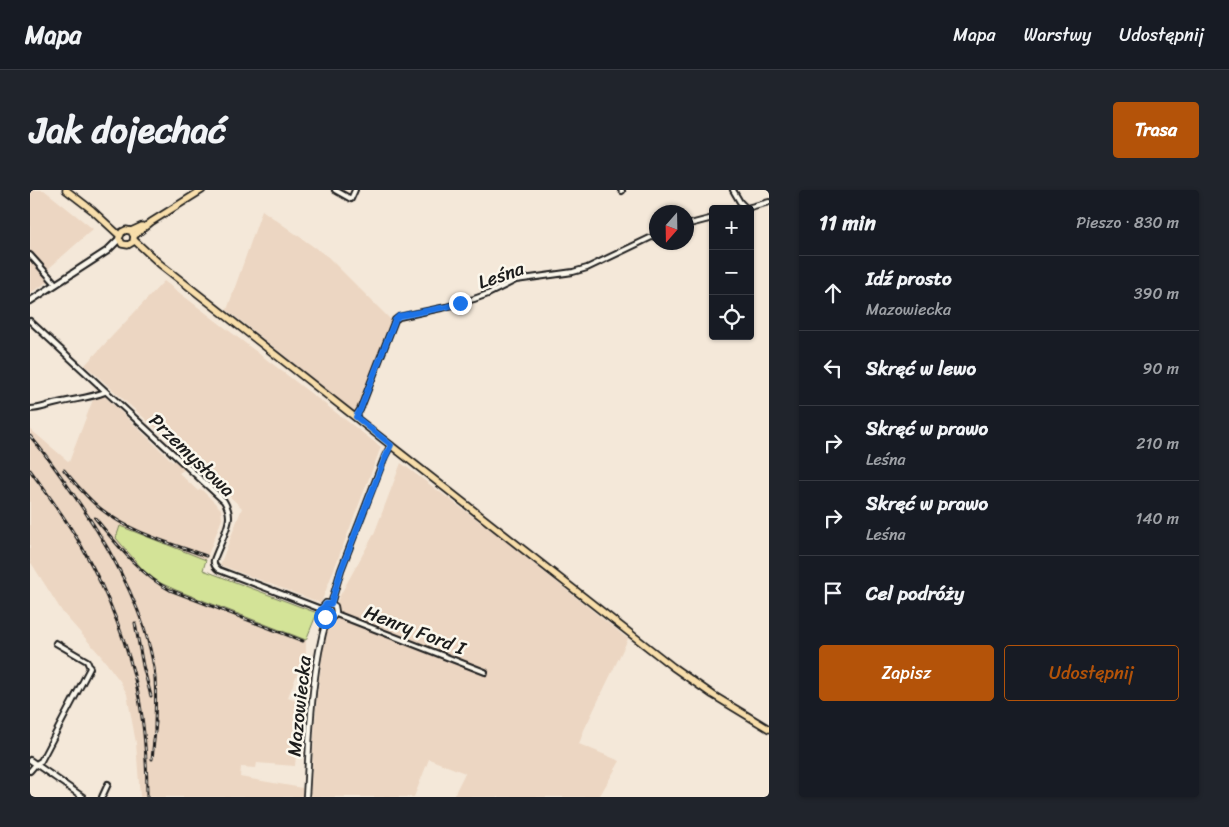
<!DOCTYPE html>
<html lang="pl">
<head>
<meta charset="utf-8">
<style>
  body { margin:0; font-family:Sriracha,sans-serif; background:#20242c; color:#f1f3f6 }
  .controls { position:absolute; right:15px; top:15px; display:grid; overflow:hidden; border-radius:5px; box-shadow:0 1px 4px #0004 }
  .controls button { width:45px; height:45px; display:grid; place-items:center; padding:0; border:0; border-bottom:1px solid #363941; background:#171b24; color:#f1f3f6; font:25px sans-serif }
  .compass { position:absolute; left:619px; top:15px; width:45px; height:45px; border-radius:50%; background:#171b24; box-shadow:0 1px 4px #0004; rotate:200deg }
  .stop { position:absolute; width:15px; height:15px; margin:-11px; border:4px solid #1a73e8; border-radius:50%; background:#fff }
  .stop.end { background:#1a73e8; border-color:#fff; box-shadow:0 1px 5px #0008 }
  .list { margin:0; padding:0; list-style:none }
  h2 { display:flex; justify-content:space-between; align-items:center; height:65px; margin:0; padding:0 20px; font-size:21px }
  h2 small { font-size:16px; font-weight:400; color:#9ea1a6 }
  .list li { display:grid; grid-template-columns:32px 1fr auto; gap:15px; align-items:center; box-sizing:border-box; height:75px; padding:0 20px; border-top:1px solid #363941 }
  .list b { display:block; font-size:19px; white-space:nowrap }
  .list p { margin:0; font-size:16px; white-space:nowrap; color:#9ea1a6 }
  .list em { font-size:16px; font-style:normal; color:#9ea1a6 }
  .actions { display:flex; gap:10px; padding:15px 20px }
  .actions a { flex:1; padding:11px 0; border:1px solid #b45309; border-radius:5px; text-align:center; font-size:18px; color:#b45309 }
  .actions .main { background:#b45309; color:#fff }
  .icon { flex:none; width:28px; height:28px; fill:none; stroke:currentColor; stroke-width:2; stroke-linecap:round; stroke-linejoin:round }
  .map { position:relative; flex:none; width:739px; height:607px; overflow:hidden; border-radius:5px }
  header { display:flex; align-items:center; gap:30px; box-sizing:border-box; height:70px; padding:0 25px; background:#171b24; border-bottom:1px solid #363941 }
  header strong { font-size:24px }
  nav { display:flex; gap:28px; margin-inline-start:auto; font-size:18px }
  .intro { display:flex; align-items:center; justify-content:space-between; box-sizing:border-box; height:120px; padding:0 30px }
  h1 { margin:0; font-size:35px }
  .button { padding:12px 22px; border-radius:5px; background:#b45309; color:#fff; font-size:18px; font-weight:700 }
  main { display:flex; gap:30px; padding:0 30px }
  aside { flex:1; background:#171b24; border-radius:5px; box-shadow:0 1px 4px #0004 }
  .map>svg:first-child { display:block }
  .built { fill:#ecd6c2 }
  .green { fill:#d3e397; stroke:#78805a }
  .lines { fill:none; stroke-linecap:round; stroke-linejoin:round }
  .minor-casing { stroke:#1c1c1c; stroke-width:8 }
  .tertiary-casing { stroke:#1c1c1c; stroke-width:8 }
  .secondary-casing { stroke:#1c1c1c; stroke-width:9 }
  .primary-casing { stroke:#1c1c1c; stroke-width:9 }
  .minor { stroke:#fbf7ec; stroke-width:4 }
  .tertiary { stroke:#fbf7ec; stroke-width:4.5 }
  .secondary { stroke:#fbf7ec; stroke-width:5 }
  .primary { stroke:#f8deab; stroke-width:5.5 }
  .rail-casing { stroke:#1c1c1c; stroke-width:3 }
  .rail { stroke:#fbf7ec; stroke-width:1; stroke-dasharray:4; stroke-linecap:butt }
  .route { stroke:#1a73e8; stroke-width:6 }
  .labels { text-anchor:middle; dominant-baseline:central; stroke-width:5; stroke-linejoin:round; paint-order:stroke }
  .street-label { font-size:19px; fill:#1c1c1c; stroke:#fbf7ec }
</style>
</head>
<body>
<header>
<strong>Mapa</strong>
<nav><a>Mapa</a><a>Warstwy</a><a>Udostępnij</a></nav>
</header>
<div class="intro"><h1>Jak dojechać</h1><a class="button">Trasa</a></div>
<main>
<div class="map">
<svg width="739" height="607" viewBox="0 0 739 607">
  <rect width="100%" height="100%" fill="#f4e8d9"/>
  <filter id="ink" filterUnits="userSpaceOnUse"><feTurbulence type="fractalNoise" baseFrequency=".02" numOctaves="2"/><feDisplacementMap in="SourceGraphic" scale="10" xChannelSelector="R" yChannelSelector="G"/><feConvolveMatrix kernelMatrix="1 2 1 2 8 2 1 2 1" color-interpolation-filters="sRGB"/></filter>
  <g filter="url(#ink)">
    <g class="built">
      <polygon points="0,0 14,0 63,39 17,80 0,61"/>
      <polygon points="232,20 298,67 361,130 339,191 328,218 325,222 197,120"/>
      <polygon points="0,70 19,91 0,103"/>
      <polygon points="134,91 351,257 291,413 190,375 212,318 164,273 149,283 168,301 171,299 191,319 192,329 176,370 90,336 146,400 276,450 276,462 258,507 272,512 271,524 273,526 271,538 268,538 265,576 227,573 226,578 211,577 210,587 272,598 272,607 110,607 106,553 97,504 90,491 71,466 33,423 0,371 0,239 39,272 67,199 143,272 151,261 55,175"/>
      <polygon points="371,273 469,346 598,449 554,540 549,554 590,571 569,607 423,607 435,583 399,569 384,607 280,607 287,506 297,429 344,344"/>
    </g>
    <polygon class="green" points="90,336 176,370 173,380 287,423 276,450 146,400 126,391 115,382 86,348"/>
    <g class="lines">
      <defs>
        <g id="minor">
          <polyline points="305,0 321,9 325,0"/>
          <polyline points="591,0 592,1"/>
          <polyline points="703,0 710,12 716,18"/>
          <polyline points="713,19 739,12"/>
          <polyline points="656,35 683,28"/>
          <polyline points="0,65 26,94"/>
          <path d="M0,131L194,311C197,316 199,321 199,327C199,338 188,358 184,370C183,374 185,377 189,380L291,419"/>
          <path d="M0,219C10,219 18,215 28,213C44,209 60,208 75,202"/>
          <polyline points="325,227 330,220 365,130 369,127 416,117 444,109 458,104 486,90 543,82 557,78 626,45"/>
          <polyline points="306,424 455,482"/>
          <polyline points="0,570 53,607"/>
          <polyline points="0,581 6,574 11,571 60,478 57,471 26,453"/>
          <polyline points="72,607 78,594"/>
        </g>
        <g id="tertiary">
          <polyline points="301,414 311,380 355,266 361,255"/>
          <polyline points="297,428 292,425 291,419 296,413 301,414"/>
          <polyline points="297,428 303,427 306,422 305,416 301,414"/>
          <path d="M276,607C280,547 280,486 297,428"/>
        </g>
        <polyline id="secondary" points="0,111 77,61 89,49"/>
        <g id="primary">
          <polyline points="36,0 62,20 89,45"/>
          <polyline points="101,41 104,46 103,52 98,55 92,54 89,48 92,42 96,40 101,41 112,36"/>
          <polyline points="104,46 121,32 172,0"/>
          <polyline points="104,50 130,74 643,477 683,505 739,539"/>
        </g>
      </defs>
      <use href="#minor" class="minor-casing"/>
      <use href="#tertiary" class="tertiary-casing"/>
      <use href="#secondary" class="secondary-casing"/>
      <use href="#primary" class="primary-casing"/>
      <use href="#minor" class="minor"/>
      <use href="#tertiary" class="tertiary"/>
      <use href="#secondary" class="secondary"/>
      <use href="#primary" class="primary"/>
      <defs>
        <g id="rail">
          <path d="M0,246C15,263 28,282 41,301C76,351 114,416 124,478C127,498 125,519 125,539"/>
          <path d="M0,280C18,305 38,331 53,359C78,403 100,459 109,508C115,541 117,574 117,607"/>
          <path d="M34,280C46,294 57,308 71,319C101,343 140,353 176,366"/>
          <path d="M65,328C87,354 109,384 140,400L273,451"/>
          <polyline points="105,433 113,476 121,506"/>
          <polyline points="122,569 126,532"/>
        </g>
      </defs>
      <use href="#rail" class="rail-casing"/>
      <use href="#rail" class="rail"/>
    </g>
  </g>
  <g class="lines" filter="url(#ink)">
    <polyline class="route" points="295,427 291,423 291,419 296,414 301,414 311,380 354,270 361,255 326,227 330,220 365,130 369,126 375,125 416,117 430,113"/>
  </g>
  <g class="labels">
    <g class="street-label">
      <text transform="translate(471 85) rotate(-19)">Leśna</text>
      <text transform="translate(162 265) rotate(44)">Przemysłowa</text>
      <text transform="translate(385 440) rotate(21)">Henry Ford I</text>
      <text transform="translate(269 516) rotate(-84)">Mazowiecka</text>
    </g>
  </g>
</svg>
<div class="controls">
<button>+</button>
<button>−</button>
<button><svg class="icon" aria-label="locate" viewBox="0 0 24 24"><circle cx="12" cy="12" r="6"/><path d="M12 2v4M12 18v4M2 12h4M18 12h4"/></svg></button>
</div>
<svg class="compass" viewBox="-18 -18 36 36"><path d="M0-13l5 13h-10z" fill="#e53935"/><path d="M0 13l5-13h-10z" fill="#9ea1a6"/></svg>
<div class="stop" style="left:295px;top:427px"></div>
<div class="stop end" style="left:430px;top:113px"></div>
</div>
<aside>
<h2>11 min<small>Pieszo · 830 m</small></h2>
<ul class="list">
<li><svg class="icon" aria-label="ahead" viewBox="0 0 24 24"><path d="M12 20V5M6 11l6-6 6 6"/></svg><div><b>Idź prosto</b><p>Mazowiecka</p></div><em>390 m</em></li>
<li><svg class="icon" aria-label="left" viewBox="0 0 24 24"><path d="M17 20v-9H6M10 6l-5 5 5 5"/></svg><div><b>Skręć w lewo</b></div><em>90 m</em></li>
<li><svg class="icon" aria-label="right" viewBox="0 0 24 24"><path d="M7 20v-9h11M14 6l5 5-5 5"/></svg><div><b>Skręć w prawo</b><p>Leśna</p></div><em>210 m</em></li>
<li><svg class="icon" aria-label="right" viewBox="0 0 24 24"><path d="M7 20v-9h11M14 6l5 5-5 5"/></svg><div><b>Skręć w prawo</b><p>Leśna</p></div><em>140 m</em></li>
<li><svg class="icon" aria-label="arrive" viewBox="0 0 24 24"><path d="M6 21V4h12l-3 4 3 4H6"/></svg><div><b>Cel podróży</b></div></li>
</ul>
<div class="actions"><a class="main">Zapisz</a><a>Udostępnij</a></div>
</aside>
</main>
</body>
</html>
